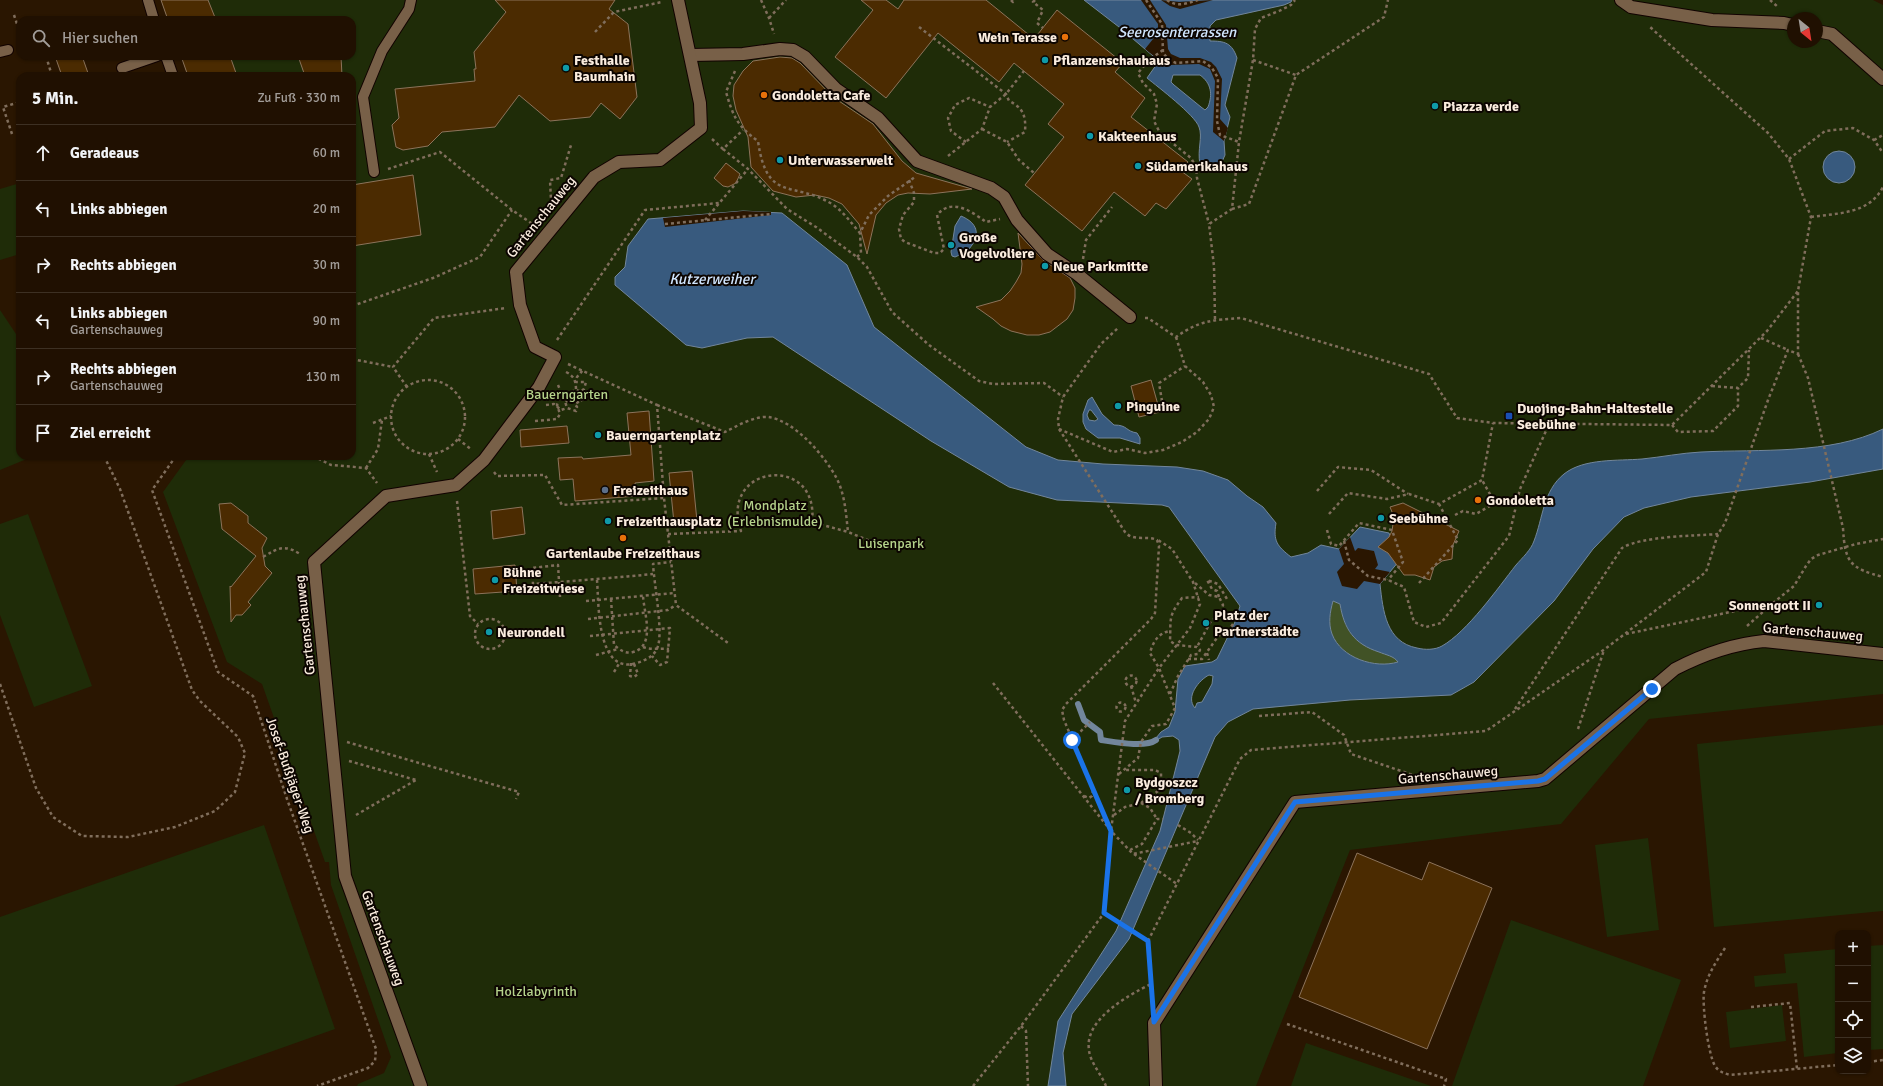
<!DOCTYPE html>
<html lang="de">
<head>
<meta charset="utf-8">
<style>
  body { margin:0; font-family:Signika,sans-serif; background:#2d1e10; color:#f1f3f6 }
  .controls { position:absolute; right:12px; bottom:12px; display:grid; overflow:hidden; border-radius:8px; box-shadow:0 1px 3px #0004 }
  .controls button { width:36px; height:36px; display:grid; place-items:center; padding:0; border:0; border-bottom:1px solid #3d3023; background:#201001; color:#f1f3f6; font:20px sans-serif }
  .compass { position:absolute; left:1787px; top:12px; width:36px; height:36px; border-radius:50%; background:#201001; box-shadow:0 1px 3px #0004; rotate:150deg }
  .stop { position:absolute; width:12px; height:12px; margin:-9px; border:3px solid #1a73e8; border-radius:50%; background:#fff }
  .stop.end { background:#1a73e8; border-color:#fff; box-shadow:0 1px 4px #0008 }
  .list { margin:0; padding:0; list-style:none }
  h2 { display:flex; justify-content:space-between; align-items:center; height:52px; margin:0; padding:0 16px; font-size:17px }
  h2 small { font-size:13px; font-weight:400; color:#a29d99 }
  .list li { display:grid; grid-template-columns:26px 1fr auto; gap:12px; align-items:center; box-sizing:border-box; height:56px; padding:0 16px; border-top:1px solid #3d3023 }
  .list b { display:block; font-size:15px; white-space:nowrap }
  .list p { margin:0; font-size:13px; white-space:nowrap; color:#a29d99 }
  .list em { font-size:13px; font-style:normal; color:#a29d99 }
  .icon { flex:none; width:22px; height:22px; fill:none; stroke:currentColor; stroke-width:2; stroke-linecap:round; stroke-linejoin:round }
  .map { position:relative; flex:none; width:1883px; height:1086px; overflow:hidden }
  .search { position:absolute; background:#201001; box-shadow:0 1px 3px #0004; left:16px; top:16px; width:340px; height:44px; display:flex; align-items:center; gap:10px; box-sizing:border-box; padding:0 14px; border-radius:12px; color:#a29d99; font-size:15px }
  .panel { position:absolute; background:#201001; box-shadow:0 1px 3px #0004; left:16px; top:72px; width:340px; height:388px; border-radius:12px }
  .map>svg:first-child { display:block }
  .green { fill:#1f2c08; fill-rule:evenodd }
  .forest { fill:#415226 }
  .water { fill:#385a7e; stroke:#72869b; fill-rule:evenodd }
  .pier { fill:#2a1601 }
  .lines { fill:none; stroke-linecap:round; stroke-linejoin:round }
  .stream { stroke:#72869b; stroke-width:6 }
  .building { fill:#4b2b01; stroke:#8c735b }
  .lane-casing { stroke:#110200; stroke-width:12 }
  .street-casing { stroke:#110200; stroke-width:14 }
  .path { stroke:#806e5c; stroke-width:2.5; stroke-dasharray:3 3; stroke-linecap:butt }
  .lane { stroke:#786048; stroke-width:10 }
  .street { stroke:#786048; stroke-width:12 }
  .route { stroke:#1a73e8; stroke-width:5 }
  .food-dot { fill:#e8710a; stroke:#0c0501; stroke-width:1.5 }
  .culture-dot { fill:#0f9aa8; stroke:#0c0501; stroke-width:1.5 }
  .transit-dot { fill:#1a4fb4; stroke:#0c0501; stroke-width:1.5 }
  .service-dot { fill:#5c6f8a; stroke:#0c0501; stroke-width:1.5 }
  .labels { text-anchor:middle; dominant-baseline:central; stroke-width:4; stroke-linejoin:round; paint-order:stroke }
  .poi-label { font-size:14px; font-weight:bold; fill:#faecde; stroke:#0c0501; text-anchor:start }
  .street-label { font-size:14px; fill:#faecde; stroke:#0c0501 }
  .park-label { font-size:14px; fill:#b5d38b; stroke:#0c0501 }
  .water-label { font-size:15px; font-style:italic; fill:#d0e5fd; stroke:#0c0501 }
</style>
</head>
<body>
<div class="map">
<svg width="1883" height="1086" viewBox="0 0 1883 1086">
  <rect width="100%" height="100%" fill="#2a1601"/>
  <g class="green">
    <path d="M161,0H1873L1883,5V694L1649,719L1561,824L1350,850L1256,1086H357L358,1084L384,1073L391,1057L331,885L329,862H325L262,684L227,662L163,492L189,456H352V76H188L181,56H352V20H168ZM1793,18H1817V42H1793Z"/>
    <polygon points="20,183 20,254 0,260 0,189"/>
    <polygon points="0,310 20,340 20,456 34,456 0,470"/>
    <polygon points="28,514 92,686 34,707 0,615 0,524"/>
    <polygon points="1883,725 1883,911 1714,927 1697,744"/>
    <polygon points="264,825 335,1029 174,1086 0,1086 0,917"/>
    <polygon points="1648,838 1659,930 1607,937 1595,845"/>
    <polygon points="1511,920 1681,980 1643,1086 1452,1086"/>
    <polygon points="1883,945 1883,1049 1868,1050 1868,946"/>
    <polygon points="1838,949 1838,1053 1804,1057 1797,983 1755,987 1754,976 1786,973 1784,954"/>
    <polygon points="1782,1005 1786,1041 1730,1048 1726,1012"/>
    <polygon points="1306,1043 1431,1086 1291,1086"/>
  </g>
  <path class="forest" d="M1333,601L1340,604C1346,644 1364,643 1395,658L1398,662C1375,669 1341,658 1332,634C1328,623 1330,612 1333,601Z"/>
  <g class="water">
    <path d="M1084,0H1292L1291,2L1284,5L1216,20L1210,26V41C1225,41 1232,43 1237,58L1225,105L1230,117L1224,141L1225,155L1221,164L1211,169L1200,164C1197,150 1203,137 1199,127C1195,115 1158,87 1147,78L1159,61L1119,27ZM1173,75H1200C1211,83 1213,94 1208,107L1205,110L1201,107L1174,85L1171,82Z"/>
    <circle cx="1839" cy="167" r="16"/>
    <path d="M743,211L782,213L847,265L874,327L1026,447L1058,460L1103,464L1177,467L1203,471L1228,480L1247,496L1263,507L1276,523C1273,541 1277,546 1291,557L1308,553L1321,545L1339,549L1360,527L1389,533L1399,561L1380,584C1383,611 1386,642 1417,648C1425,650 1435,650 1442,646C1467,632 1498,588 1516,565C1522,558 1531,550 1534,541C1543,518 1543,491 1564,474C1584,458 1618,461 1642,459C1662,457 1681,453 1701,452C1759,449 1830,455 1883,429V469L1810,482L1691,497L1644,508L1624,517L1593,549L1554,601L1474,682L1451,695L1350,700L1253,709L1228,722L1215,737L1129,939L1072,1014L1063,1053L1066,1086H1048L1058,1021L1116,931L1160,831L1180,751L1179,740L1173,736L1162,737L1151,744L1161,732L1169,727L1175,712L1178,679L1185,666L1212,662L1217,659L1235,622L1240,606L1169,507L1162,505L1057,500L1009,487L931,441L773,337L747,338L702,348L686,345L615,285V277L625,267L628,246L648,219ZM1333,601L1340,604C1344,629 1354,644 1379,652C1386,655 1394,656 1398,662C1375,669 1341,658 1332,634C1328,623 1330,612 1333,601ZM1209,675L1213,676L1212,684L1202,702L1197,703L1195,708C1185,697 1199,680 1209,675Z"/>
    <path d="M961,216C978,223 981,235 969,249C966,253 959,255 955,257L952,256L951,252L955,226Z"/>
    <path d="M1092,397L1102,414L1114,425C1128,425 1125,431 1137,433L1140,438V444L1120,438H1098L1086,429L1083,422V414L1088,400ZM1089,410H1091L1098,419L1095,421L1089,420L1087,415Z"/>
  </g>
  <g class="pier">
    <polygon points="1141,0 1150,0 1166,25 1168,49 1171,54 1180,58 1200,58 1211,62 1216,67 1222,79 1220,119 1228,128 1224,141 1213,132 1215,81 1210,69 1199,64 1170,65 1160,61 1145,49 1157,34 1158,29 1158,24"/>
    <polygon points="1161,0 1179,2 1213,0 1180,9 1170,6"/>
    <polygon points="743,211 771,212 771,215 665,227 663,218"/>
    <polygon points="1350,537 1355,551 1358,548 1374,551 1378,565 1375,569 1390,572 1380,584 1364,581 1357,589 1342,586 1337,572 1344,564 1339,549"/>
  </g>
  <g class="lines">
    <path class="stream" d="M1078,704L1084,720L1100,732L1101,740C1115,742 1145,748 1156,740"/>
  </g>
  <g class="building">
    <polygon points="161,0 208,0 216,20 168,20"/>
    <polygon points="495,0 615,0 609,9 628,24 637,97 620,119 601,103 590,117 550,121 519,95 495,127 442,132 428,146 403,150 396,147 392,125 399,118 395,89 475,81 474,69 476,69 474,52 506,12"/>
    <polygon points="861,0 886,0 898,9 904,0 986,0 1034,39 1057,10 1123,63 1115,72 1145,98 1131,117 1188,162 1181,171 1192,179 1166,209 1156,203 1145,216 1114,192 1082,231 1025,185 1064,137 1048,124 1064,104 1014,63 999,82 938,33 886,98 835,57 873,10"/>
    <polygon points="55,56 82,56 89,76 62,76"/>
    <polygon points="181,56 230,56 237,76 188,76"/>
    <polygon points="298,56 341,56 342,76 305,76"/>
    <polygon points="780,57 792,58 800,63 833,97 873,124 902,161 916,173 972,189 930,194 908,193 898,195 886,203 876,215 867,254 859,224 842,204 829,198 815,195 796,197 773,191 751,167 748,137 736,110 733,96 734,85 743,71 753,61"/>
    <polygon points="726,163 740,174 736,183 728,187 723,186 714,178"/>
    <polygon points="413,175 421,235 352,246 352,185"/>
    <polygon points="1018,233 1043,260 1070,278 1075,288 1075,298 1073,310 1067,319 1050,332 1039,335 1027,335 1011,331 1001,326 993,319 976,307 1001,300 1010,291 1016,282 1021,273 1022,264"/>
    <polygon points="1151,380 1160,412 1139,417 1131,386"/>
    <polygon points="649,411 654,481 635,483 636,496 575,501 573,479 560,480 558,458 582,457 583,459 631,455 627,413"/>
    <polygon points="567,426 569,443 521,447 520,430"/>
    <polygon points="692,471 697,521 674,523 669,473"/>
    <polygon points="231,503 248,516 248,523 267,538 262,548 265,566 272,573 248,602 251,605 242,615 236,615 231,622 230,586 231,587 256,556 222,529 219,504"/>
    <polygon points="1403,503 1459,531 1453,545 1452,559 1442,561 1434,567 1430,580 1415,575 1404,575 1388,553 1378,547 1389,537 1392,531 1394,517 1390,507"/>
    <polygon points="522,507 525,534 493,539 491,511"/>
    <polygon points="515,565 517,591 475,594 473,569"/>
    <polygon points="1357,853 1422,880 1429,862 1492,888 1427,1049 1299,997"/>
  </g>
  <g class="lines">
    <defs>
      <g id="lane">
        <polyline points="148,0 154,20"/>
        <polyline points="0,52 8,50"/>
        <polyline points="166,56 173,76"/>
        <polyline points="122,68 157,56"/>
        <polyline points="374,172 363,97 382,51 409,9 411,0"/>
      </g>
      <g id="street">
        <polyline points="1621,0 1631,7 1712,20 1784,23 1793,25"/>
        <polyline points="1817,31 1832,34 1883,79"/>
        <polyline points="691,55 743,54 780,49 793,50 805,57 836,89 878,118 917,161 991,188 1004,197 1017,220 1047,254 1077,274 1130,317"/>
        <polyline points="421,1086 345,876 314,562 386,496 456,485 484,460 539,387 555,357 535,347 520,305 516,272 594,177 619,162 660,160 701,128 700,103 678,0"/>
        <path d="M1156,1086L1154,1023L1295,802L1538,781L1545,779L1675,669C1702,655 1733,644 1764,641L1883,654"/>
      </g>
    </defs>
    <use href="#lane" class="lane-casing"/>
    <use href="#street" class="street-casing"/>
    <g class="path">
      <polyline points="761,0 769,18 774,34"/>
      <polyline points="1011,0 1013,2 1014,0"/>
      <polyline points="1035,0 1033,2 1043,10 1037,23 1043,28"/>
      <polyline points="1146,0 1162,24 1163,53 1169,60 1176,63 1203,61 1212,68 1218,78 1217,121 1220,135 1239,142"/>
      <path d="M1167,0C1178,8 1187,3 1198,0"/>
      <polyline points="1770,0 1778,7"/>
      <polyline points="14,15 18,27"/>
      <polyline points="769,18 786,0"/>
      <path d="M919,27L1006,94L1009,101C1024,108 1026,117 1025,132L1007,142"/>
      <polyline points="595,32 614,12 662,2"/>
      <polyline points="1163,50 1149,60 1138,73 1143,83 1154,94 1157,104 1154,121 1160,133 1191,158 1196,167 1197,178 1209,224"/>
      <polyline points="46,56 52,76"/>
      <polyline points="1253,60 1296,75"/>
      <path d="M735,71L726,92C733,116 737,126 758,141C767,204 793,180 832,204C844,212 851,223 860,233L869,215L888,196L915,177"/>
      <polyline points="982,129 1007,142 1019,160 1034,173"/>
      <polyline points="12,134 3,107 20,102"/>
      <polyline points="712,139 723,149 743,130"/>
      <polyline points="1874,140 1883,135"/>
      <polyline points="966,142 951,131 948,118 955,105 969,98 990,107"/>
      <polyline points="723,149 748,169 787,209 816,227 857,257 867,267 892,312 929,345 979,381 993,384 1044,383 1063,397"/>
      <polyline points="948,156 982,129 990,107 1006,94 1024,71"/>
      <polyline points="1789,159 1825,131 1853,128 1874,140 1883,153"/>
      <polyline points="388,169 440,152 512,210 534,225"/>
      <path d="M909,180L914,193V202L903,215L899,229L901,239L905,242L934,253H940L944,249L937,215C952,197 972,212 986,222L1000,219"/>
      <polyline points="554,202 551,200 550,180 561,178 571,145"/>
      <polyline points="1232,209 1249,204 1296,75 1384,17 1388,0"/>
      <path d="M1811,217C1839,213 1869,214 1883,187"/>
      <polyline points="705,220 748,169"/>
      <polyline points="665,224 771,214"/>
      <polyline points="857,257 861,253 860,233"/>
      <polyline points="1083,259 1086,240 1112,207"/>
      <polyline points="352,306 433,278 480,257 512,210"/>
      <path d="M1145,318H1148L1176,337C1200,320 1213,320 1241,318L1429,374L1457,418L1493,423L1672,425L1767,331L1798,291"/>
      <polyline points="1215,319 1214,266 1209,224 1232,209 1239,142 1253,60 1255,29 1261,18 1279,11 1291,5 1295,0"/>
      <polyline points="1761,338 1788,350"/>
      <polyline points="557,340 645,210 719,203"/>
      <path d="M1798,354L1808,378L1843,528C1845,563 1850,568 1883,577"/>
      <polyline points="352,359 393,367"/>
      <polyline points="568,364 657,405 664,498 676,605 728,643"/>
      <path d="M566,372C574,376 576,381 576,390L566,402"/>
      <circle cx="428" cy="417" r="37"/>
      <polyline points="558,385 561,392 568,393 576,390 586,393 587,397 580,401"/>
      <polyline points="1712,386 1738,388 1748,378 1749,350"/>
      <polyline points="407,387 393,367 434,318 506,308"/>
      <polyline points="1162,401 1159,383 1185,366"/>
      <polyline points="546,405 554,404 561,410 567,408"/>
      <path d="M657,405L725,432C737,426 754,416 768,417C794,420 825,456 837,479C845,495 846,514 848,532"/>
      <polyline points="535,421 557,419 560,414 557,405 559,399 564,398 567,408 576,411 577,407 575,404 580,401 577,394 584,389 586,382 576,382 577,377 583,370"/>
      <polyline points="373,423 391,416"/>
      <polyline points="1672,425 1678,432 1713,431 1738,406 1738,388"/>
      <polyline points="1059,429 1113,452 1127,449 1145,453 1163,450 1182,442 1197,432 1209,419 1214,407 1211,395 1203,382 1185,366 1176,337"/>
      <polyline points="458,439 472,450"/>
      <polyline points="429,454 437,472"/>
      <polyline points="176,456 152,490 218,672 253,696 287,799 376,1049 375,1061 368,1068 317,1086"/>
      <polyline points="313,456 331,465 366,468 377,483"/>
      <polyline points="366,468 378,449 382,420"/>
      <polyline points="494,472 497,476 545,475 562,505 664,498"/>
      <polyline points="1317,491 1338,467 1371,470 1408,494"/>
      <polyline points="457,501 470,616 478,624"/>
      <polyline points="1329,514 1348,493 1387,499 1409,494 1439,504 1482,480 1493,423"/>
      <polyline points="1455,515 1463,511 1476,514 1495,503 1482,480"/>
      <polyline points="1327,530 1331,544 1339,546 1359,523 1392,530 1403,562 1388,580"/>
      <path d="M668,534L741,531C718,464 820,453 812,522L848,532L870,541"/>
      <polyline points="1344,541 1349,560 1368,576 1388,580 1404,587 1414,622 1426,627 1441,623 1509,536 1520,489 1549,424"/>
      <path d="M263,557C278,548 284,544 300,554"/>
      <path d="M597,580C599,603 596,676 637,663C646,660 655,656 658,646C663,630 654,583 653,564L671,562"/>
      <polyline points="1195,583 1209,595 1219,597 1223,605 1221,615 1211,621 1197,647"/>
      <polyline points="1419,583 1458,540 1439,504"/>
      <path d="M560,597L558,565L532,568L533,584C573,581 613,578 653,574"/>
      <polyline points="1219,597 1217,591 1212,589 1207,580 1218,584 1227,599"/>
      <path d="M611,599L614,645C620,650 625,654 633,652C656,646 644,613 643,596"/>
      <polyline points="586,601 674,593"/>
      <polyline points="1221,615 1223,616 1221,619"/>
      <polyline points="588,619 668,610 676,605"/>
      <circle cx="490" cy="634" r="15"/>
      <polyline points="1747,626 1773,603"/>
      <polyline points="1626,634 1773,603 1794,586 1806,566 1811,559 1818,555 1856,544 1883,539"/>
      <polyline points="590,636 670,628 667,662 660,665 652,656"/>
      <path d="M643,647C651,650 660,648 669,649"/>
      <polyline points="1207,653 1209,660"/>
      <polyline points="596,655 618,649"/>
      <polyline points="1188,659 1202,659 1219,635 1225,635 1233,624"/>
      <polyline points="631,663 630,676 634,677 638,674 634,664"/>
      <polyline points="614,672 620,662"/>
      <circle cx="1131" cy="681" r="5.5"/>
      <polyline points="993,683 1111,831 1133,854 1198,841"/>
      <polyline points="0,684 36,788 53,817 82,836 128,837 175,827 215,811 235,792 245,753 238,737 200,701 192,690 120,489 104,456"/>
      <polyline points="1131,686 1136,703"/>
      <path d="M1170,694L1178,676L1191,655L1198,654L1200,650L1197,647L1176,645L1170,641C1171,618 1168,617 1182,598L1199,597"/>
      <circle cx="1121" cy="707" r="4.5"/>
      <path d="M1515,709L1622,548C1642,536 1693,536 1718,534"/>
      <polyline points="1259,716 1312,712 1344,735 1351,754 1413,775"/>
      <polyline points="1578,729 1604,650"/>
      <polyline points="1072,740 1090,722"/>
      <polyline points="347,742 519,792 516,799"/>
      <polyline points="349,761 416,780"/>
      <path d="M1119,774L1138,758L1141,742L1152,726L1166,724L1175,708L1159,668L1150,653C1153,642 1158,633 1170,631"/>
      <polyline points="1084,796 1089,798 1092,796 1093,790"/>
      <polyline points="1141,803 1150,808 1157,819"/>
      <polyline points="356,815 416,780"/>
      <polyline points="1114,815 1125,807 1141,803 1158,791 1161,782 1161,773 1155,770 1124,770"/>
      <polyline points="1178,825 1191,833 1198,840"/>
      <path d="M1111,831L1064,720L1062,710L1066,704L1151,619L1155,613L1159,546L1157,540C1147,535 1133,542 1125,532L1059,429L1058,419L1063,397L1101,344L1118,328"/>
      <polyline points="1130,850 1142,844 1157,819 1163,819"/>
      <polyline points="1134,854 1177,884"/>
      <polyline points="1104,913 1111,831 1125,721 1159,668 1190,628 1200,604 1193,582 1172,549 1158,540"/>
      <polyline points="1148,941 1240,759 1251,750 1486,731 1605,649 1706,572 1718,534 1725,523 1768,400 1788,350 1798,354 1798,291 1811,217 1789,159 1768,133 1650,27"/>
      <path d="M1725,948C1716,962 1707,975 1704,992C1702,1005 1708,1054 1715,1066C1719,1072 1724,1073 1730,1075L1838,1065"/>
      <polyline points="1751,1007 1790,1003 1797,1069"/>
      <polyline points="1287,1024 1446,1079 1444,1086"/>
      <polyline points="1021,1026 1026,1031 1028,1086"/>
      <polyline points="1868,1062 1883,1060"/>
      <polyline points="973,1086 1021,1026 1104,913 1148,941 1152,995"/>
      <path d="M1106,1086C1101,1074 1090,1062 1089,1050C1084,1019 1129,995 1151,984"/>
    </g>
    <use href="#lane" class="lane"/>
    <use href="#street" class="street"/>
  </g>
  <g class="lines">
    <polyline class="route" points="1072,740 1111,831 1104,913 1148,941 1154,1022 1295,802 1538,781 1545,779 1652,689"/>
  </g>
  <g class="food-dot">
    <circle cx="1065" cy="37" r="4"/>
    <circle cx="764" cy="95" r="4"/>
    <circle cx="1478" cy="500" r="4"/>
    <circle cx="623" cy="538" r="4"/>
  </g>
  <g class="culture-dot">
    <circle cx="1045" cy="60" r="4"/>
    <circle cx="566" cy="68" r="4"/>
    <circle cx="1435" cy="106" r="4"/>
    <circle cx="1090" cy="136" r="4"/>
    <circle cx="780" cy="160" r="4"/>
    <circle cx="1138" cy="166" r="4"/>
    <circle cx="951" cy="245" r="4"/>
    <circle cx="1045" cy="266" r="4"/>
    <circle cx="1118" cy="406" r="4"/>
    <circle cx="598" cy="435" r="4"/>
    <circle cx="1381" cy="518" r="4"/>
    <circle cx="608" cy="521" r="4"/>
    <circle cx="495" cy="580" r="4"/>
    <circle cx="1819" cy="605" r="4"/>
    <circle cx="1206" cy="623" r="4"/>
    <circle cx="489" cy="632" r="4"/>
    <circle cx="1127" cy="790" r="4"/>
  </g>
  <rect class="transit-dot" x="1505" y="412" width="8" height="8" rx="2"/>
  <circle class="service-dot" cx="605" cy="490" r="4"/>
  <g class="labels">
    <g class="poi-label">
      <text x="1057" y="37" text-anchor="end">Wein Terasse</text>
      <text x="574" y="60">Festhalle<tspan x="574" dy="16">Baumhain</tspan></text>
      <text x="1053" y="60">Pflanzenschauhaus</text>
      <text x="772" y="95">Gondoletta Cafe</text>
      <text x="1443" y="106">Piazza verde</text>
      <text x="1098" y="136">Kakteenhaus</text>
      <text x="788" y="160">Unterwasserwelt</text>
      <text x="1146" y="166">Südamerikahaus</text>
      <text x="959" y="237">Große<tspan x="959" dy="16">Vogelvoliere</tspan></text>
      <text x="1053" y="266">Neue Parkmitte</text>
      <text x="1126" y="406">Pinguine</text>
      <text x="1517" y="408">Duojing-Bahn-Haltestelle<tspan x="1517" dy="16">Seebühne</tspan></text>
      <text x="606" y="435">Bauerngartenplatz</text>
      <text x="613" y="490">Freizeithaus</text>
      <text x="1486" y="500">Gondoletta</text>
      <text x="1389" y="518">Seebühne</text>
      <text x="616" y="521">Freizeithausplatz</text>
      <text x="623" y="553" text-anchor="middle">Gartenlaube Freizeithaus</text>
      <text x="503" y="572">Bühne<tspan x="503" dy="16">Freizeitwiese</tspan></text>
      <text x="1811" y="605" text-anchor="end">Sonnengott II</text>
      <text x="1214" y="615">Platz der<tspan x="1214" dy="16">Partnerstädte</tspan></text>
      <text x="497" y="632">Neurondell</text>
      <text x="1135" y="782">Bydgoszcz<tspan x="1135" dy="16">/ Bromberg</tspan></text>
    </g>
    <g class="street-label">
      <text transform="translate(541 217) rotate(-51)">Gartenschauweg</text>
      <text transform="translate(305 625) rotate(-96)">Gartenschauweg</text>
      <text transform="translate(1813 632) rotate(5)">Gartenschauweg</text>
      <text transform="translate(290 775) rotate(71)">Josef-Bußjäger-Weg</text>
      <text transform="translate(1448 775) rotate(-5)">Gartenschauweg</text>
      <text transform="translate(383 938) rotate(70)">Gartenschauweg</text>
    </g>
    <g class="park-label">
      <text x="567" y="394">Bauerngarten</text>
      <text x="775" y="505">Mondplatz<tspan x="775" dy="16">(Erlebnismulde)</tspan></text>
      <text x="891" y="543">Luisenpark</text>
      <text x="536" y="991">Holzlabyrinth</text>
    </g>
    <g class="water-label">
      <text x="1177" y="32">Seerosenterrassen</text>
      <text x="712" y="279">Kutzerweiher</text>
    </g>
  </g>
</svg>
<div class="controls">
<button>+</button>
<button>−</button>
<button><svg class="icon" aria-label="locate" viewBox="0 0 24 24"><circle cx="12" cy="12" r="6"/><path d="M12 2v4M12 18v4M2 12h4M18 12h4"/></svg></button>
<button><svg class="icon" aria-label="layers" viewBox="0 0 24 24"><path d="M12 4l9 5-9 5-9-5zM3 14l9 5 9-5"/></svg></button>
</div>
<svg class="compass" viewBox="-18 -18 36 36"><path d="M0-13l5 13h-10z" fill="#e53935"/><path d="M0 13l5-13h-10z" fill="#a29d99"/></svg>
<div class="stop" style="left:1072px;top:740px"></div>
<div class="stop end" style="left:1652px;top:689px"></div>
<div class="search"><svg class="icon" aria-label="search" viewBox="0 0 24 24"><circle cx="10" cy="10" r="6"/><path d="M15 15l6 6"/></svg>Hier suchen</div>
<section class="panel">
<h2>5 Min.<small>Zu Fuß · 330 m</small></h2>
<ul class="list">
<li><svg class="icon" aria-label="ahead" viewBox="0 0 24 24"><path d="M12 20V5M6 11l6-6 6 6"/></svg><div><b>Geradeaus</b></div><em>60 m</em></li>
<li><svg class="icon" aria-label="left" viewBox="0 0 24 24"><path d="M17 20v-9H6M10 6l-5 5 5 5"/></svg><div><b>Links abbiegen</b></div><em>20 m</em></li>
<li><svg class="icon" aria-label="right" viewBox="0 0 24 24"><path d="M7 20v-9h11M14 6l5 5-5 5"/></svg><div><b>Rechts abbiegen</b></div><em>30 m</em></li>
<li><svg class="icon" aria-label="left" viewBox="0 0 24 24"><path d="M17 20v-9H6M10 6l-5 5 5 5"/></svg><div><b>Links abbiegen</b><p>Gartenschauweg</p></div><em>90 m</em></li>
<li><svg class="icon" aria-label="right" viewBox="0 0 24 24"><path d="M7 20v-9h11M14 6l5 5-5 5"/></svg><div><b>Rechts abbiegen</b><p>Gartenschauweg</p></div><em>130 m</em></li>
<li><svg class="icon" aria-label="arrive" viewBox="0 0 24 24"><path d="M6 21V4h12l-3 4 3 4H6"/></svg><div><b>Ziel erreicht</b></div></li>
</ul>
</section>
</div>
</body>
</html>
